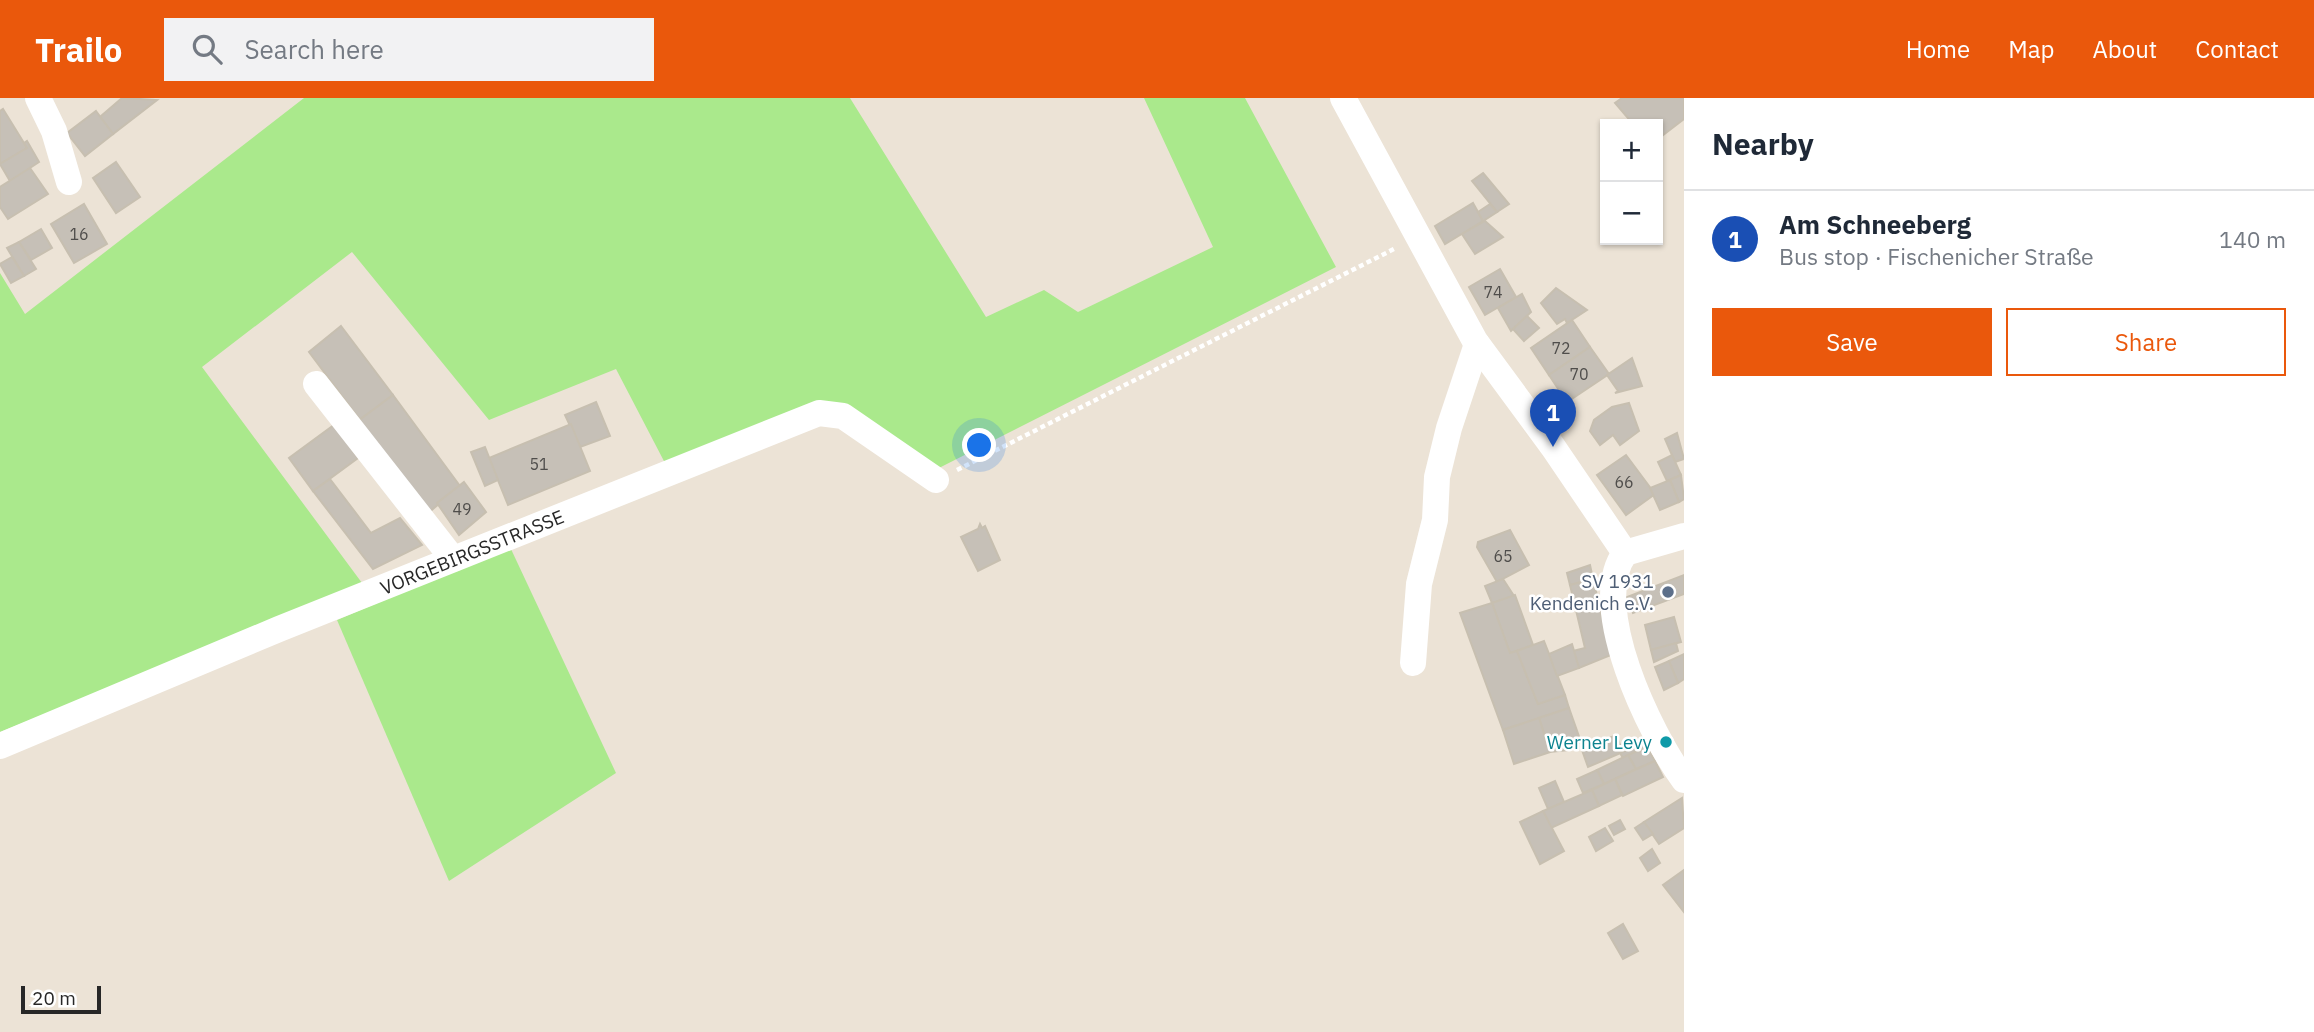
<!DOCTYPE html>
<html lang="en">
<head>
<meta charset="utf-8">
<style>
  body { margin:0; font-family:"IBM Plex Sans",sans-serif; background:#f2f2f3; color:#1f2937 }
  .controls { position:absolute; right:21px; top:21px; display:grid; overflow:hidden; border-radius:0px; box-shadow:0 2px 5px #0004 }
  .controls button { width:63px; height:63px; display:grid; place-items:center; padding:0; border:0; border-bottom:2px solid #e0e1e3; background:#fff; color:#1f2937; font:35px sans-serif }
  .scale { position:absolute; left:21px; bottom:18px; width:80px; box-sizing:border-box; padding-left:7px; border:4px solid #272727; border-top:0; font-size:19px; line-height:24px; white-space:nowrap; color:#272727; -webkit-text-stroke:5px #fff; paint-order:stroke }
  .you { position:absolute; left:980px; top:348px; width:24px; height:24px; margin:-18px; border:5px solid #fff; border-radius:50%; background:#1a73e8; box-shadow:0 0 0 10px #1a73e833 }
  .badge { display:grid; place-items:center; width:46px; height:46px; border-radius:50%; background:#ea580c; color:#fff; font-size:23px; font-weight:700 }
  .pin { position:absolute; translate:-50% -58px; filter:drop-shadow(0 2px 4px #0008) }
  .pin::after { content:''; position:absolute; top:37px; width:24px; height:21px; background:inherit; clip-path:polygon(0 0,100% 0,50% 100%) }
  .list { margin:0; padding:0; list-style:none }
  h2 { display:flex; justify-content:space-between; align-items:center; height:91px; margin:0; padding:0 28px; font-size:30px }
  h2 small { font-size:23px; font-weight:400; color:#747a83 }
  .list li { display:grid; grid-template-columns:46px 1fr auto; gap:21px; align-items:center; box-sizing:border-box; height:98px; padding:0 28px; border-top:2px solid #e0e1e3 }
  .list b { display:block; font-size:26px; white-space:nowrap }
  .list p { margin:0; font-size:23px; white-space:nowrap; color:#747a83 }
  .list em { font-size:23px; font-style:normal; color:#747a83 }
  .actions { display:flex; gap:14px; padding:21px 28px }
  .actions a { flex:1; padding:16px 0; border:2px solid #ea580c; border-radius:0px; text-align:center; font-size:24px; color:#ea580c }
  .actions .main { background:#ea580c; color:#fff }
  .icon { flex:none; width:38px; height:38px; fill:none; stroke:currentColor; stroke-width:2; stroke-linecap:round; stroke-linejoin:round }
  .map { position:relative; flex:none; width:1684px; height:934px; overflow:hidden }
  header { display:flex; align-items:center; gap:42px; box-sizing:border-box; height:98px; padding:0 35px; background:#ea580c; color:#fff }
  header strong { font-size:33px }
  nav { display:flex; gap:38px; margin-inline-start:auto; font-size:24px }
  .search { width:490px; height:63px; background:#f2f2f3; display:flex; align-items:center; gap:18px; box-sizing:border-box; padding:0 24px; border-radius:0px; color:#747a83; font-size:26px }
  main { display:flex }
  aside { flex:1; background:#fff }
  .map>svg:first-child { display:block }
  .green { fill:#aae98c }
  .building { fill:#c6c0b7; stroke:#c7bfb0; stroke-width:2 }
  .lines { fill:none; stroke-linecap:round; stroke-linejoin:round }
  .path { stroke:#fff; stroke-width:4.5; stroke-dasharray:5 3.5; stroke-linecap:butt }
  .minor { stroke:#fff; stroke-width:26 }
  .service-dot { fill:#5c6f8a; stroke:#fff; stroke-width:2.5 }
  .culture-dot { fill:#0f9aa8; stroke:#fff; stroke-width:2.5 }
  .labels { text-anchor:middle; dominant-baseline:central; stroke-width:5; stroke-linejoin:round; paint-order:stroke }
  .number-label { font-size:16px; fill:#4f4d4b }
  .street-label { font-size:19px; fill:#272727; stroke:#fff }
  .service-label { font-size:19px; fill:#4e5e75; stroke:#fff; text-anchor:end }
  .culture-label { font-size:19px; fill:#0d838f; stroke:#fff; text-anchor:end }
</style>
</head>
<body>
<header>
<strong>Trailo</strong>
<div class="search"><svg class="icon" aria-label="search" viewBox="0 0 24 24"><circle cx="10" cy="10" r="6"/><path d="M15 15l6 6"/></svg>Search here</div>
<nav><a>Home</a><a>Map</a><a>About</a><a>Contact</a></nav>
</header>
<main>
<div class="map">
<svg width="1684" height="934" viewBox="0 0 1684 934">
  <rect width="100%" height="100%" fill="#ece3d6"/>
  <g class="green">
    <polygon points="304,0 850,0 986,219 1044,192 1078,214 1213,149 1144,0 1245,0 1336,169 935,372 836,304 666,367 616,271 489,322 352,154 202,269 365,489 0,634 0,175 25,216"/>
    <polygon points="510,449 616,675 449,783 337,522"/>
  </g>
  <g class="building">
    <polygon points="122,0 157,2 113,36 100,19"/>
    <polygon points="1622,0 1684,0 1684,21 1658,41 1658,26 1633,26 1615,5"/>
    <polygon points="3,11 27,50 0,66 0,13"/>
    <polygon points="96,13 113,36 85,58 67,35"/>
    <polygon points="27,43 39,64 10,83 0,66 27,50 24,45"/>
    <polygon points="116,64 140,99 116,115 93,80"/>
    <polygon points="30,70 48,96 8,121 0,109 0,89"/>
    <polygon points="1483,75 1509,106 1497,114 1472,83"/>
    <polygon points="1473,105 1483,123 1445,146 1435,128"/>
    <polygon points="84,106 107,146 74,165 51,126"/>
    <polygon points="1490,106 1497,114 1483,123 1478,114"/>
    <polygon points="1485,123 1503,139 1475,156 1462,136"/>
    <polygon points="41,131 52,150 31,162 19,144"/>
    <polygon points="19,144 36,171 24,178 7,150"/>
    <polygon points="12,159 24,178 11,185 0,166"/>
    <polygon points="1500,171 1516,199 1485,217 1469,189"/>
    <polygon points="1556,190 1587,212 1567,225 1565,221 1557,226 1541,205"/>
    <polygon points="1522,196 1531,214 1511,233 1498,210"/>
    <polygon points="1527,218 1539,230 1524,243 1513,231"/>
    <polygon points="1572,222 1590,249 1549,277 1531,250"/>
    <polygon points="341,228 393,297 360,322 309,254"/>
    <polygon points="1590,249 1609,276 1567,304 1549,277"/>
    <polygon points="1632,260 1642,288 1615,295 1618,293 1607,277"/>
    <polygon points="393,297 460,388 427,416 358,323"/>
    <polygon points="596,304 610,338 580,349 565,317"/>
    <polygon points="1629,305 1639,333 1620,347 1613,337 1600,347 1590,333 1594,322 1612,309"/>
    <polygon points="571,326 590,373 508,407 489,360"/>
    <polygon points="334,327 358,360 313,393 289,360"/>
    <polygon points="1677,335 1684,361 1675,364 1665,341"/>
    <polygon points="485,349 498,382 485,388 471,354"/>
    <polygon points="1626,357 1655,396 1626,417 1597,377"/>
    <polygon points="1672,357 1681,377 1667,383 1658,364"/>
    <polygon points="1681,377 1684,401 1679,404 1670,382"/>
    <polygon points="330,381 371,435 400,420 422,447 373,471 313,393"/>
    <polygon points="1670,382 1679,404 1660,412 1650,390"/>
    <polygon points="464,384 486,414 459,437 437,405"/>
    <polygon points="980,426 982,430 985,428 1000,462 978,473 961,439 978,431"/>
    <polygon points="1510,432 1529,467 1497,484 1477,449 1478,444"/>
    <polygon points="1590,467 1593,481 1570,487 1567,475"/>
    <polygon points="1684,477 1684,496 1633,515 1627,499"/>
    <polygon points="1503,481 1514,498 1492,505 1485,488"/>
    <polygon points="1593,481 1611,557 1579,570 1573,553 1585,550 1570,487"/>
    <polygon points="1515,497 1533,547 1510,555 1492,505"/>
    <polygon points="1492,505 1510,555 1517,553 1538,606 1565,597 1569,610 1503,632 1460,515"/>
    <polygon points="1674,519 1681,544 1651,552 1645,527"/>
    <polygon points="1544,543 1565,597 1538,606 1517,553"/>
    <polygon points="1676,545 1678,553 1654,564 1651,552"/>
    <polygon points="1572,546 1579,570 1557,578 1549,556"/>
    <polygon points="1684,556 1684,581 1678,585 1669,563"/>
    <polygon points="1669,563 1678,585 1664,592 1655,569"/>
    <polygon points="1569,610 1581,644 1568,648 1570,652 1550,654 1539,620"/>
    <polygon points="1539,620 1550,654 1514,666 1503,632"/>
    <polygon points="1616,637 1623,654 1588,669 1582,652"/>
    <polygon points="1645,644 1647,649 1623,660 1620,655"/>
    <polygon points="1647,649 1655,663 1636,671 1628,657"/>
    <polygon points="1628,657 1636,671 1604,686 1597,672"/>
    <polygon points="1655,663 1663,679 1623,698 1615,681"/>
    <polygon points="1597,672 1604,686 1583,695 1577,681"/>
    <polygon points="1615,681 1622,697 1599,708 1592,692"/>
    <polygon points="1555,683 1564,704 1548,711 1539,690"/>
    <polygon points="1592,692 1599,708 1551,730 1543,713"/>
    <polygon points="1682,700 1684,730 1659,746 1644,724"/>
    <polygon points="1543,713 1564,753 1540,766 1520,724"/>
    <polygon points="1620,722 1625,731 1614,737 1609,728"/>
    <polygon points="1644,724 1653,736 1643,742 1635,730"/>
    <polygon points="1605,730 1613,743 1596,753 1589,739"/>
    <polygon points="1652,751 1660,765 1648,773 1640,760"/>
    <polygon points="1684,772 1684,814 1663,787"/>
    <polygon points="1623,826 1638,853 1623,861 1608,835"/>
  </g>
  <g class="lines">
    <polyline class="path" points="957,372 1396,150"/>
    <g class="minor">
      <polyline points="38,0 54,33 69,84"/>
      <polyline points="1343,0 1475,243 1553,349 1625,455"/>
      <polyline points="316,286 453,461"/>
      <path d="M1625,455C1587,507 1650,636 1684,682"/>
      <polyline points="1625,455 1684,438"/>
      <polyline points="1413,565 1419,486 1435,422 1437,379 1449,330 1477,246"/>
      <polyline points="0,648 279,531 819,315 843,318 936,382"/>
    </g>
  </g>
  <circle class="service-dot" cx="1668" cy="494" r="7"/>
  <circle class="culture-dot" cx="1666" cy="644" r="7"/>
  <g class="labels">
    <g class="number-label">
      <text x="79" y="136">16</text>
      <text x="1493" y="194">74</text>
      <text x="1561" y="250">72</text>
      <text x="1579" y="276">70</text>
      <text x="539" y="366">51</text>
      <text x="1624" y="384">66</text>
      <text x="462" y="411">49</text>
      <text x="1503" y="458">65</text>
    </g>
    <g class="street-label">
      <text transform="translate(472 454) rotate(-22)">VORGEBIRGSSTRASSE</text>
    </g>
    <g class="service-label">
      <text x="1654" y="483">SV 1931<tspan x="1654" dy="22">Kendenich e.V.</tspan></text>
    </g>
    <g class="culture-label">
      <text x="1652" y="644">Werner Levy</text>
    </g>
  </g>
</svg>
<div class="controls">
<button>+</button>
<button>−</button>
</div>
<div class="scale">20 m</div>
<div class="you"></div>
<div class="pin badge" style="left:1553px;top:349px;background:#1a4fb4">1</div>
</div>
<aside>
<h2>Nearby<small></small></h2>
<ul class="list">
<li><span class="badge" style="background:#1a4fb4">1</span><div><b>Am Schneeberg</b><p>Bus stop · Fischenicher Straße</p></div><em>140 m</em></li>
</ul>
<div class="actions"><a class="main">Save</a><a>Share</a></div>
</aside>
</main>
</body>
</html>
